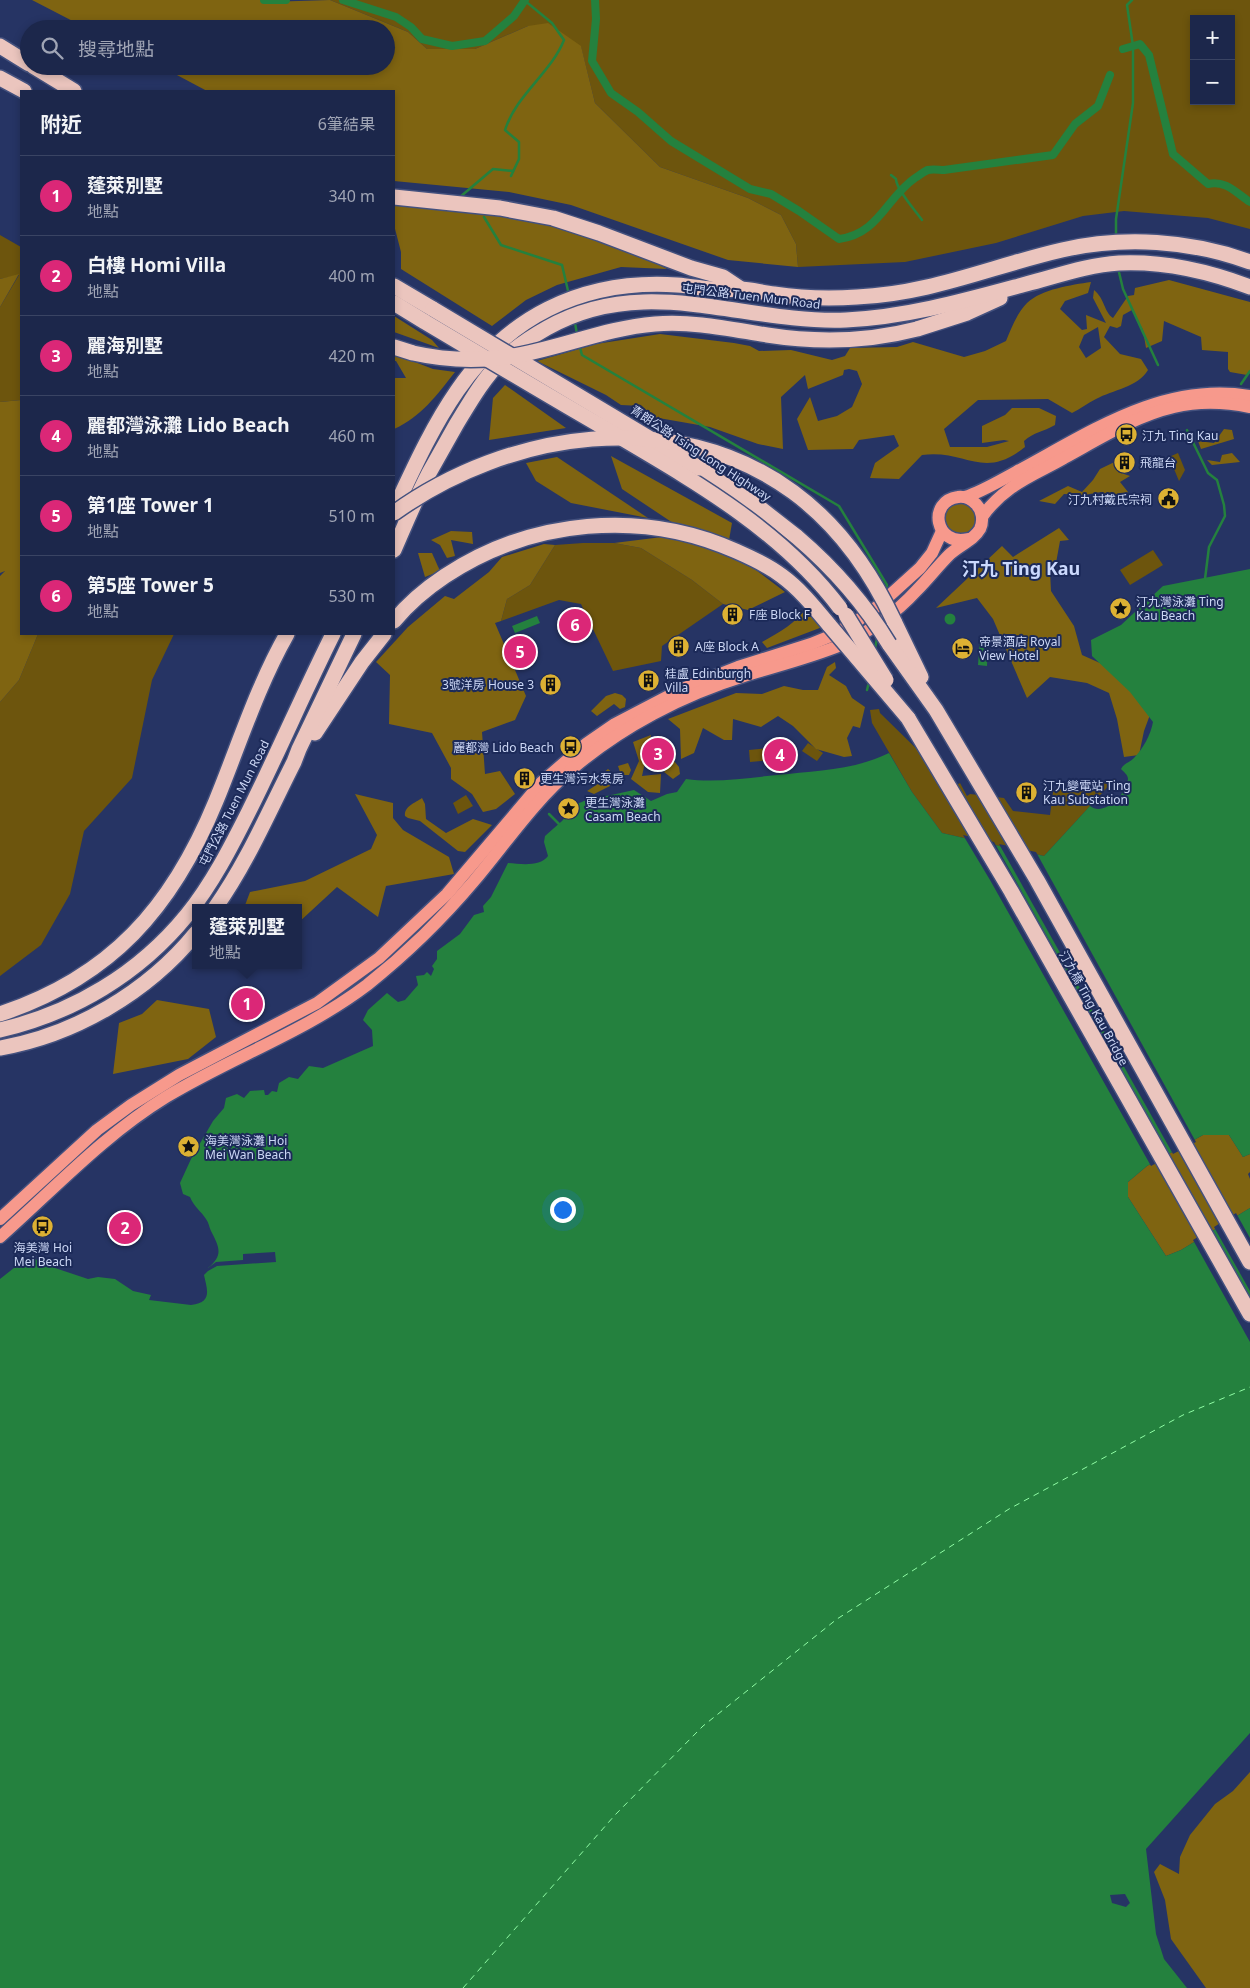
<!DOCTYPE html>
<html lang="zh-TW">
<head>
<meta charset="utf-8">
<style>
  body { margin:0; font-family:"Noto Sans","Noto Sans TC",sans-serif; background:#252f52; color:#f1f3f6 }
  .controls { position:absolute; right:15px; top:15px; display:grid; overflow:hidden; border-radius:0px; box-shadow:0 2px 8px #0003 }
  .controls button { width:45px; height:45px; display:grid; place-items:center; padding:0; border:0; border-bottom:1px solid #3a4463; background:#1c274b; color:#f1f3f6; font:25px sans-serif }
  .you { position:absolute; left:562px; top:1209px; width:18px; height:18px; margin:-12px; border:4px solid #fff; border-radius:50%; background:#1a73e8; box-shadow:0 0 0 8px #1a73e833 }
  .badge { display:grid; place-items:center; width:32px; height:32px; border-radius:50%; background:#db2777; color:#fff; font-size:16px; font-weight:700 }
  .pin { position:absolute; translate:-50% -50%; border:2px solid #fff; box-shadow:0 1px 5px #0006 }
  .popup { position:absolute; left:192px; top:904px; width:110px; height:65px; box-sizing:border-box; display:grid; place-content:center; border-radius:0px; background:#1c274b; filter:drop-shadow(0 1px 4px #0005); font-size:16px; white-space:nowrap; color:#a0a5b5 }
  .popup b { font-size:19px; color:#f1f3f6 }
  .popup::after { content:''; position:absolute; left:50%; top:100%; margin-left:-10px; border:10px solid transparent; border-top-color:#1c274b }
  .list { margin:0; padding:0; list-style:none }
  h2 { display:flex; justify-content:space-between; align-items:center; height:65px; margin:0; padding:0 20px; font-size:21px }
  h2 small { font-size:16px; font-weight:400; color:#a0a5b5 }
  .list li { display:grid; grid-template-columns:32px 1fr auto; gap:15px; align-items:center; box-sizing:border-box; height:80px; padding:0 20px; border-top:1px solid #3a4463 }
  .list b { display:block; font-size:19px; white-space:nowrap }
  .list p { margin:0; font-size:16px; white-space:nowrap; color:#a0a5b5 }
  .list em { font-size:16px; font-style:normal; color:#a0a5b5 }
  .icon { flex:none; width:28px; height:28px; fill:none; stroke:currentColor; stroke-width:2; stroke-linecap:round; stroke-linejoin:round }
  .map { position:relative; flex:none; width:1250px; height:1988px; overflow:hidden }
  .search { position:absolute; background:#1c274b; box-shadow:0 2px 8px #0003; left:20px; top:20px; width:375px; height:55px; display:flex; align-items:center; gap:12px; box-sizing:border-box; padding:0 18px; border-radius:28px; color:#a0a5b5; font-size:19px }
  .panel { position:absolute; background:#1c274b; box-shadow:0 2px 8px #0003; left:20px; top:90px; width:375px; height:545px; border-radius:0px }
  .map>svg:first-child { display:block }
  .built { fill:#2c3d74 }
  .green { fill:#6d550d; fill-rule:evenodd }
  .forest { fill:#7f6411; fill-rule:evenodd }
  .water { fill:#24813e; fill-rule:evenodd }
  .pier { fill:#263464 }
  .lines { fill:none; stroke-linecap:round; stroke-linejoin:round }
  .stream { stroke:#24813e; stroke-width:2.5 }
  .canal { stroke:#24813e; stroke-width:8 }
  .ferry { stroke:#90fda5; stroke-width:1; stroke-dasharray:6 5; stroke-linecap:butt }
  .primary-casing { stroke:#44517e; stroke-width:15 }
  .highway-casing { stroke:#44517e; stroke-width:18 }
  .primary { stroke:#f7998c; stroke-width:12 }
  .highway { stroke:#ebc5be; stroke-width:15 }
  .highway-bridge-casing { stroke:#44517e; stroke-width:18; stroke-linecap:butt }
  .highway-bridge { stroke:#ebc5be; stroke-width:15 }
  .labels { text-anchor:middle; dominant-baseline:central; stroke-width:4; stroke-linejoin:round; paint-order:stroke }
  .street-label { font-size:12px; fill:#ccd7f5; stroke:#1c2a59 }
  .poi-label { font-size:12px; fill:#ccd7f5; stroke:#1c2a59; text-anchor:start }
  .district-label { font-size:18px; font-weight:bold; fill:#cbd9fd; stroke:#1c2a59 }
</style>
</head>
<body>
<div class="map">
<svg width="1250" height="1988" viewBox="0 0 1250 1988">
  <rect width="100%" height="100%" fill="#263464"/>
  <polygon class="built" points="525,770 535,780 526,788 516,778"/>
  <g class="green">
    <path d="M330,0H1250V229L1208,218L1124,211L1083,216L996,243L905,262L798,267L796,244L781,215L748,198L660,167L595,103L581,47L528,26L475,49H427L408,32ZM1194,19H1231V101H1194Z"/>
    <polygon points="0,235 21,247 21,400 0,402 0,307 19,275 0,279"/>
    <polygon points="1178,453 1185,470 1179,481 1169,457"/>
    <polygon points="583,543 614,543 641,548 692,580 723,604 662,646 661,661 613,671 581,604 559,600 501,621 507,599 530,585 555,545"/>
    <polygon points="1153,550 1163,565 1130,585 1120,570"/>
    <polygon points="38,634 174,634 152,680 132,778 84,831 70,894 41,945 0,976 0,702 19,680"/>
    <path d="M879,709L880,713L930,762L953,787L960,783L967,796L970,794L1004,798L1013,811L1050,815L1053,792L1060,783C1078,786 1098,786 1115,779L1044,856L942,833L912,792L872,723L870,710Z"/>
    <polygon points="808,743 823,753 817,761 802,751"/>
    <polygon points="780,747 781,759 750,762 749,750"/>
    <polygon points="466,795 473,806 458,814 453,803"/>
  </g>
  <g class="forest">
    <polygon points="32,0 264,0 266,2 330,0 408,32 427,49 475,49 528,26 548,23 581,46 595,103 660,167 748,198 781,215 796,244 798,267 728,260 571,205 509,192 394,181 394,91 207,91 160,66 386,66 386,29 88,29"/>
    <polygon points="417,205 538,218 623,245 667,269 621,267 557,285 526,300 492,326 401,269 401,252 394,225 394,206"/>
    <polygon points="19,274 0,307 0,279"/>
    <path d="M1169,280L1250,302V373L1247,375L1230,372L1228,369V352L1202,350L1201,337L1164,321L1162,341L1146,348L1143,330L1132,310L1123,315L1121,326L1117,328L1110,326L1104,337L1120,354L1141,359L1148,370C1138,387 1113,390 1096,399C1088,403 1080,409 1072,413L1048,399L978,400L944,429L950,447H987L1009,441L1004,440L982,443V426L1005,415L1012,408H1039L1056,416L1055,425C1043,432 1034,432 1024,441L1025,447C983,481 966,449 922,455L899,479L870,478L875,463L899,446L894,435L859,440L853,449L808,450L797,419L810,397L818,421L837,416L852,407L862,384L857,371L849,369L844,370L843,375L808,389L805,375L781,397L783,449L758,444L710,427L653,417L642,406L621,405L606,395L537,361L596,344L660,334L734,343L750,346L759,351L791,350L832,360L845,356L850,348L897,347L913,342L964,357L985,351L1006,341C1011,329 1017,313 1027,303C1042,289 1071,285 1091,282L1088,293L1065,301L1060,309L1082,330L1087,329L1086,315L1106,323L1093,298L1094,290C1105,299 1104,312 1113,318L1128,296L1134,295L1135,288ZM1098,327L1101,348L1086,358L1079,347L1084,335Z"/>
    <polygon points="394,316 432,340 439,348 394,332"/>
    <path d="M394,354L433,369L455,372C437,395 421,417 394,429V378H406L396,361H394Z"/>
    <polygon points="505,385 566,428 489,440 493,398"/>
    <polygon points="21,400 21,634 38,634 19,680 0,702 0,576 5,571 0,573 0,402"/>
    <polygon points="1224,429 1232,430 1234,439 1201,449 1198,441 1214,443"/>
    <polygon points="1232,453 1240,462 1212,465 1207,460 1220,462 1222,455"/>
    <polygon points="1129,455 1118,472 1130,476 1120,482 1128,492 1106,507 1101,492 1084,495 1064,494 1055,504 1039,501 1068,486 1082,492 1093,480 1100,469"/>
    <polygon points="611,456 732,523 729,540 676,525 622,489"/>
    <polygon points="557,457 648,518 571,503 536,481 526,463"/>
    <circle cx="960" cy="518" r="16"/>
    <polygon points="1059,528 1069,540 1060,541 1056,563 1050,571 1051,591 1074,626 1082,655 1118,671 1151,712 1144,731 1139,755 1124,757 1117,719 1109,693 1087,683 1050,677 1027,698 993,619 977,598 936,608 1002,546 1013,557"/>
    <polygon points="451,531 472,532 473,544 451,540 455,556 447,558 440,545 431,540"/>
    <polygon points="670,536 708,547 748,564 785,592 748,610 723,604 692,580 641,548 614,543"/>
    <polygon points="544,544 555,545 530,585 507,599 501,621 495,623 526,696 515,720 482,732 485,774 500,771 515,794 496,809 483,812 472,794 451,779 451,768 432,733 389,724 390,675 376,662 408,627 445,596 454,599 489,572 502,557"/>
    <polygon points="418,553 432,553 440,571 425,577"/>
    <path d="M808,606L825,626L767,648L762,642C780,632 796,623 808,606Z"/>
    <polygon points="835,662 836,668 829,675 846,686 852,698 865,707 860,728 853,726 847,738 852,756 844,757 816,749 793,726 778,716 761,727 733,719 732,740 724,740 703,728 694,753 681,759 680,729 668,719 736,693 762,694 784,686 803,690 818,690 827,667"/>
    <polygon points="615,693 622,695 626,699 625,707 620,709 614,704 597,716 591,711 606,696"/>
    <polygon points="651,735 642,776 661,774 660,793 648,792 631,779 639,761 633,742"/>
    <polygon points="674,761 679,767 680,774 673,779 664,772"/>
    <polygon points="628,763 631,770 629,775 621,775 618,766"/>
    <polygon points="608,769 614,774 610,786 594,794 587,791 601,782 597,778"/>
    <polygon points="585,773 591,774 590,781 584,783 578,781 577,777"/>
    <polygon points="355,794 393,803 393,818 403,830 449,857 454,874 386,886 378,917 337,887 298,923 298,908 244,908 250,892 305,881 371,849 377,835"/>
    <path d="M422,798L425,804L426,819L446,833L473,819L492,825L465,852L458,851L420,821L408,818L405,816C404,806 415,803 422,798Z"/>
    <polygon points="157,1000 209,1009 216,1037 188,1059 113,1074 119,1023 142,1014"/>
    <polygon points="1203,1135 1229,1135 1243,1157 1250,1154 1250,1172 1248,1174 1250,1179 1250,1208 1181,1250 1166,1256 1128,1197 1128,1182 1147,1166"/>
    <polygon points="1250,1772 1250,1988 1206,1988 1171,1939 1165,1900 1154,1872 1160,1864 1179,1874 1180,1857 1190,1835 1215,1804 1233,1791"/>
  </g>
  <g class="water">
    <path d="M1250,569V1154L1243,1157L1229,1135H1203L1147,1166L1128,1182V1197L1166,1256L1181,1250L1250,1208V1733L1146,1849L1156,1934L1164,1959L1187,1988H0V1279L24,1260L35,1259L49,1266L88,1279L98,1277L115,1279L133,1291L151,1295L149,1300L191,1305C213,1303 207,1289 204,1275L208,1271V1268C224,1255 219,1247 211,1231C209,1227 209,1223 206,1219C201,1211 194,1207 190,1197L183,1194L180,1183L191,1159L213,1121L224,1108L226,1098L237,1094L244,1098L250,1091L264,1090L265,1095H268L272,1091L277,1092L279,1083L289,1077L298,1079L309,1066L323,1068L373,1046L372,1030L363,1020L368,1010L387,993L398,1002L405,1000L418,985L416,976L424,975L427,972L431,976L434,969L432,966L437,959V951L460,934L474,915L484,912L483,906L491,897L508,863C521,864 540,867 548,856L544,842L545,836L562,821L577,804L584,801L634,790L651,801L667,794L677,792L686,779C715,783 747,778 777,775C815,771 855,770 889,753L912,792L942,833L1044,856L1090,806C1104,817 1127,794 1128,779C1128,775 1124,772 1121,769C1124,763 1129,763 1134,758C1143,749 1151,734 1153,722L1130,692L1092,656L1091,640L1121,625L1163,586ZM1125,1894L1130,1903L1126,1907L1112,1903L1110,1895Z"/>
    <circle cx="950" cy="619" r="5.5"/>
    <polygon points="537,616 540,623 515,633 512,626"/>
    <polygon points="980,638 988,639 987,666 978,665"/>
  </g>
  <g class="pier">
    <polygon points="963,835 994,842 1170,1156 1151,1166 990,880"/>
    <polygon points="999,844 1036,852 1196,1142 1173,1154"/>
    <polygon points="1236,1213 1250,1238 1250,1291 1214,1227"/>
    <polygon points="1211,1229 1250,1299 1250,1342 1193,1240"/>
    <polygon points="275,1252 276,1262 217,1266 208,1271 208,1268 216,1262 243,1260 243,1254"/>
  </g>
  <g class="lines">
    <g class="stream">
      <path d="M891,175L896,179C896,189 915,210 922,220"/>
      <path d="M511,176L519,159V142L505,130C516,95 551,73 564,40L552,23L524,0"/>
      <polyline points="460,197 493,169 513,171"/>
      <polyline points="484,217 501,245 562,265 569,295"/>
      <polyline points="1116,238 1116,219 1133,103 1133,46 1127,5 1132,0"/>
      <polyline points="1118,268 1123,289 1158,365"/>
      <polyline points="575,323 577,334"/>
      <polyline points="579,344 582,355 839,506 887,585 886,590"/>
      <polyline points="1241,384 1250,371"/>
      <polyline points="1187,430 1208,473 1217,480 1224,505 1225,516 1209,547 1205,579"/>
      <polyline points="875,649 877,638"/>
      <polyline points="867,690 869,682"/>
      <polyline points="549,814 559,824"/>
    </g>
    <g class="canal">
      <polyline points="264,0 286,0"/>
      <polyline points="343,0 396,17 411,27 422,39 452,46 485,41 514,16 525,0"/>
      <path d="M595,0L596,19L592,61L611,93L638,112L671,141L750,189L771,194L799,211L839,239C879,234 886,198 915,178C919,176 924,171 928,170C933,169 939,170 944,170L1053,155L1075,124L1098,106L1110,75"/>
      <path d="M1123,49L1140,44L1149,55L1173,154L1208,184C1226,180 1236,193 1250,202"/>
    </g>
    <polyline class="ferry" points="463,1988 615,1815 703,1726 837,1619 1009,1509 1183,1415 1250,1387"/>
    <defs>
      <g id="primary">
        <path d="M965,497C983,491 999,481 1016,472C1089,433 1163,381 1250,396"/>
        <path d="M982,517C990,505 1000,496 1011,488C1027,476 1047,468 1064,458C1099,439 1135,416 1174,407C1199,401 1225,402 1250,407"/>
        <polyline points="0,1219 97,1130 131,1105 179,1075 317,1003 379,958 447,894 542,782 586,744 615,724 682,689 738,667 811,644 833,635 860,619 878,606 920,568 932,553 942,531"/>
        <path d="M0,1237C54,1189 104,1135 166,1097C232,1057 305,1032 367,985C406,954 442,919 474,881C506,843 534,801 572,769C621,727 682,695 744,676C776,666 809,658 841,645C869,632 896,613 917,590C928,579 938,566 949,555C958,546 974,540 980,529C984,520 982,510 976,504C971,499 964,496 958,497C927,501 935,547 968,539"/>
      </g>
      <g id="highway">
        <polyline points="0,46 29,64"/>
        <polyline points="33,66 74,91"/>
        <polyline points="0,78 24,91"/>
        <polyline points="394,197 500,208 553,218 599,233 691,268 723,277 741,289"/>
        <polyline points="394,286 433,309"/>
        <polyline points="394,303 425,322"/>
        <polyline points="917,329 967,313 1000,298"/>
        <polyline points="394,347 413,353"/>
        <polyline points="699,468 760,508 797,537"/>
        <path d="M394,510C431,431 466,350 548,309C588,289 632,282 677,285C691,286 706,289 720,290C727,290 733,289 740,289C751,289 763,293 774,294C801,298 829,299 857,297C930,294 992,266 1062,250C1123,236 1191,240 1250,262"/>
        <path d="M394,550C405,525 416,498 429,473C438,457 447,441 456,425C470,402 483,379 502,360C515,348 531,337 547,328C646,272 742,324 846,320C908,317 967,300 1026,284C1057,276 1087,265 1119,263C1164,261 1208,271 1250,287"/>
        <path d="M394,621C408,604 427,588 445,576C531,519 642,509 736,551C752,558 769,566 782,576C801,590 815,608 830,626"/>
        <polyline points="894,621 921,677"/>
        <polyline points="889,644 936,710 1037,880 1250,1262"/>
        <polyline points="908,718 1011,891 1250,1314"/>
        <polyline points="315,733 362,662 384,634"/>
        <path d="M215,908C247,863 269,811 294,762L299,749L354,634"/>
        <path d="M0,1014C111,977 172,908 216,801C239,745 257,687 287,634"/>
        <path d="M0,1030C73,1013 139,974 187,915C212,884 231,847 249,811C278,753 304,692 333,634"/>
        <path d="M0,1048C75,1035 148,992 196,933"/>
      </g>
    </defs>
    <use href="#primary" class="primary-casing"/>
    <use href="#highway" class="highway-casing"/>
    <use href="#primary" class="primary"/>
    <use href="#highway" class="highway"/>
    <defs>
      <g id="highway-bridge">
        <polyline points="433,309 699,468"/>
        <path d="M425,322C484,357 542,392 601,426C687,477 779,527 840,608"/>
        <path d="M413,353C444,360 477,361 507,357C557,350 604,328 655,324C694,321 729,329 767,335C818,343 867,342 917,329"/>
        <path d="M394,513C508,431 674,405 793,492C838,525 871,572 894,621"/>
        <path d="M797,537C832,567 865,604 889,644"/>
        <polyline points="846,615 886,680"/>
        <polyline points="830,626 908,718"/>
      </g>
    </defs>
    <use href="#highway-bridge" class="highway-bridge-casing"/>
    <use href="#highway-bridge" class="highway-bridge"/>
  </g>
  <defs>
    <symbol id="bus-disc" viewBox="-11 -11 22 22"><circle r="9.5" fill="#ddb133" stroke="#1c2a59"/><path d="M-5-6H5V4H4V6H2V4H-2V6H-4V4H-5ZM-3.5-4V0h7V-4ZM-3.5 1.2v1.5H-2V1.2ZM2 1.2v1.5H3.5V1.2Z" fill="#111"/></symbol>
    <symbol id="building-disc" viewBox="-11 -11 22 22"><circle r="9.5" fill="#ddb133" stroke="#1c2a59"/><path d="M-4-6H4V6H1V3H-1V6H-4ZM-2.5-4.3h1.7v1.8h-1.7ZM.8-4.3h1.7v1.8H.8ZM-2.5-1h1.7V.8h-1.7ZM.8-1h1.7V.8H.8Z" fill="#111"/></symbol>
    <symbol id="civic-disc" viewBox="-11 -11 22 22"><circle r="9.5" fill="#ddb133" stroke="#1c2a59"/><path d="M-.6-6.5H3V-4.5H.6V-3L4-1V1h2V6H-6V1h2V-1L-.6-3ZM-1.2 2.5V6h2.4V2.5Z" fill="#111"/></symbol>
    <symbol id="sight-disc" viewBox="-11 -11 22 22"><circle r="9.5" fill="#ddb133" stroke="#1c2a59"/><path d="M0-6L1.8-2.2L6-1.7L2.9 1.2L3.7 5.4L0 3.3L-3.7 5.4L-2.9 1.2L-6-1.7L-1.8-2.2Z" fill="#111"/></symbol>
    <symbol id="hotel-disc" viewBox="-11 -11 22 22"><circle r="9.5" fill="#ddb133" stroke="#1c2a59"/><path d="M-6-4.5h1.5V1H6V5H4.5V3h-9V5H-6ZM-4 0a1.8 1.8 0 1 1 3.6 0ZM.5 0V-2.5h3Q6-2.5 6 0Z" fill="#111"/></symbol>
  </defs>
  <g fill-rule="evenodd">
    <use href="#bus-disc" x="1114" y="422" width="25" height="25"/>
    <use href="#building-disc" x="1112" y="450" width="25" height="25"/>
    <use href="#civic-disc" x="1156" y="486" width="25" height="25"/>
    <use href="#sight-disc" x="1108" y="596" width="25" height="25"/>
    <use href="#building-disc" x="720" y="602" width="25" height="25"/>
    <use href="#building-disc" x="666" y="634" width="25" height="25"/>
    <use href="#hotel-disc" x="950" y="636" width="25" height="25"/>
    <use href="#building-disc" x="636" y="668" width="25" height="25"/>
    <use href="#building-disc" x="538" y="672" width="25" height="25"/>
    <use href="#bus-disc" x="558" y="734" width="25" height="25"/>
    <use href="#building-disc" x="512" y="766" width="25" height="25"/>
    <use href="#building-disc" x="1014" y="780" width="25" height="25"/>
    <use href="#sight-disc" x="556" y="796" width="25" height="25"/>
    <use href="#sight-disc" x="176" y="1134" width="25" height="25"/>
    <use href="#bus-disc" x="30" y="1214" width="25" height="25"/>
  </g>
  <g class="labels">
    <g class="street-label">
      <text transform="translate(751 296) rotate(7)">屯門公路 Tuen Mun Road</text>
      <text transform="translate(701 453) rotate(33)">青朗公路 Tsing Long Highway</text>
      <text transform="translate(234 803) rotate(-63)">屯門公路 Tuen Mun Road</text>
      <text transform="translate(1094 1008) rotate(61)">汀九橋 Ting Kau Bridge</text>
    </g>
    <g class="poi-label">
      <text x="1142" y="435">汀九 Ting Kau</text>
      <text x="1140" y="462">飛龍台</text>
      <text x="1152" y="499" text-anchor="end">汀九村戴氏宗祠</text>
      <text x="1136" y="601">汀九灣泳灘 Ting<tspan x="1136" dy="14">Kau Beach</tspan></text>
      <text x="749" y="614">F座 Block F</text>
      <text x="979" y="641">帝景酒店 Royal<tspan x="979" dy="14">View Hotel</tspan></text>
      <text x="695" y="646">A座 Block A</text>
      <text x="665" y="673">桂盧 Edinburgh<tspan x="665" dy="14">Villa</tspan></text>
      <text x="534" y="684" text-anchor="end">3號洋房 House 3</text>
      <text x="554" y="747" text-anchor="end">麗都灣 Lido Beach</text>
      <text x="540" y="778">更生灣污水泵房</text>
      <text x="1043" y="785">汀九變電站 Ting<tspan x="1043" dy="14">Kau Substation</tspan></text>
      <text x="585" y="802">更生灣泳灘<tspan x="585" dy="14">Casam Beach</tspan></text>
      <text x="205" y="1140">海美灣泳灘 Hoi<tspan x="205" dy="14">Mei Wan Beach</tspan></text>
      <text x="43" y="1247" text-anchor="middle">海美灣 Hoi<tspan x="43" dy="14">Mei Beach</tspan></text>
    </g>
    <g class="district-label">
      <text x="1021" y="568">汀九 Ting Kau</text>
    </g>
  </g>
</svg>
<div class="controls">
<button>+</button>
<button>−</button>
</div>
<div class="you"></div>
<div class="pin badge" style="left:247px;top:1004px">1</div>
<div class="popup"><b>蓬萊別墅</b>地點</div>
<div class="pin badge" style="left:125px;top:1228px">2</div>
<div class="pin badge" style="left:658px;top:754px">3</div>
<div class="pin badge" style="left:780px;top:755px">4</div>
<div class="pin badge" style="left:520px;top:652px">5</div>
<div class="pin badge" style="left:575px;top:625px">6</div>
<div class="search"><svg class="icon" aria-label="search" viewBox="0 0 24 24"><circle cx="10" cy="10" r="6"/><path d="M15 15l6 6"/></svg>搜尋地點</div>
<section class="panel">
<h2>附近<small>6筆結果</small></h2>
<ul class="list">
<li><span class="badge">1</span><div><b>蓬萊別墅</b><p>地點</p></div><em>340 m</em></li>
<li><span class="badge">2</span><div><b>白樓 Homi Villa</b><p>地點</p></div><em>400 m</em></li>
<li><span class="badge">3</span><div><b>麗海別墅</b><p>地點</p></div><em>420 m</em></li>
<li><span class="badge">4</span><div><b>麗都灣泳灘 Lido Beach</b><p>地點</p></div><em>460 m</em></li>
<li><span class="badge">5</span><div><b>第1座 Tower 1</b><p>地點</p></div><em>510 m</em></li>
<li><span class="badge">6</span><div><b>第5座 Tower 5</b><p>地點</p></div><em>530 m</em></li>
</ul>
</section>
</div>
</body>
</html>
